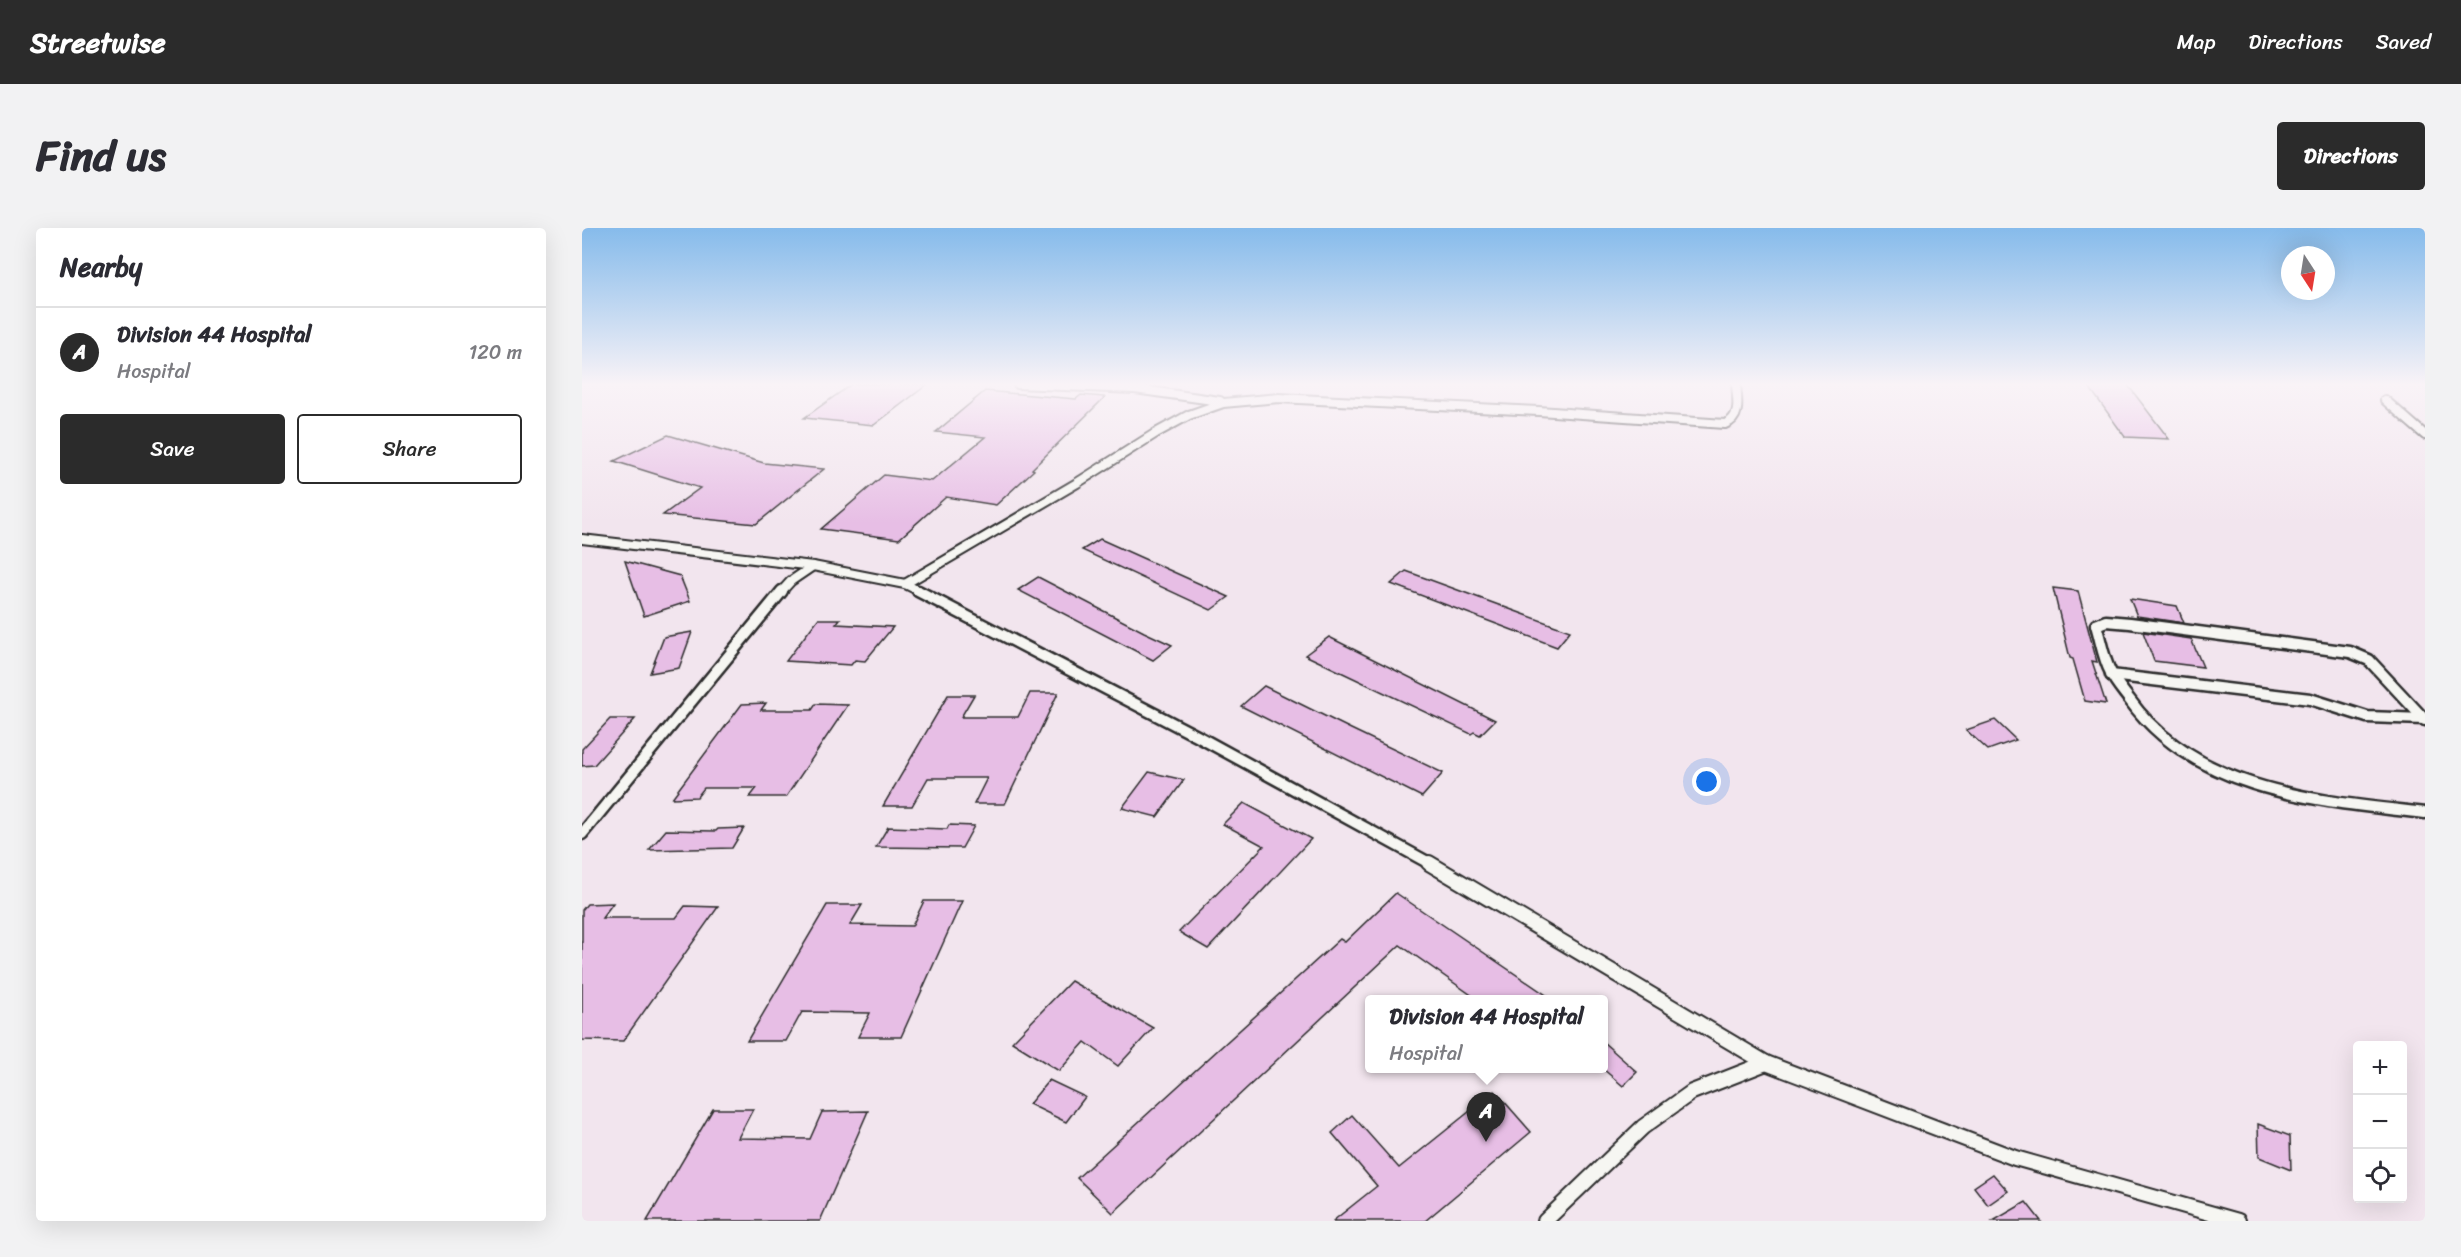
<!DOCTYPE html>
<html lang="en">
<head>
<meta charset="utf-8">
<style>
  body { margin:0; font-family:Sriracha,sans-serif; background:#f2f2f3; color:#2b2b33 }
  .controls { position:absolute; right:18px; bottom:18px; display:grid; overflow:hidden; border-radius:6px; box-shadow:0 6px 24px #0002 }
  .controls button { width:54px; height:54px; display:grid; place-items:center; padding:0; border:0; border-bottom:2px solid #e1e1e2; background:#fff; color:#2b2b33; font:30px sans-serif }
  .compass { position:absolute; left:1699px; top:18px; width:54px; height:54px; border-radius:50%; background:#fff; box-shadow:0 6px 24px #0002; rotate:168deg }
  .you { position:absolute; left:1125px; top:554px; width:21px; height:21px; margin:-15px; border:4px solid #fff; border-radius:50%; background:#1a73e8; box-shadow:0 0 0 9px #1a73e833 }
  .badge { display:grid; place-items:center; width:39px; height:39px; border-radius:50%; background:#2b2b2b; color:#fff; font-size:20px; font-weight:700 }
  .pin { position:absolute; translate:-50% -50px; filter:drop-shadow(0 2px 3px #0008) }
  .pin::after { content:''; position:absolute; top:32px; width:21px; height:18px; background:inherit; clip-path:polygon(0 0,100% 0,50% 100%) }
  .popup { position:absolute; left:783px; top:767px; width:243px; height:78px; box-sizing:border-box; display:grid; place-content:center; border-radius:6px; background:#fff; filter:drop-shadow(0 2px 4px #0005); font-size:20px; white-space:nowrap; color:#7c7c81 }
  .popup b { font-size:22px; color:#2b2b33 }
  .popup::after { content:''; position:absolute; left:50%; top:100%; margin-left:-12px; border:12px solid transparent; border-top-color:#fff }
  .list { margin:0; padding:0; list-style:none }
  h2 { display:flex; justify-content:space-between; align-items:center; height:78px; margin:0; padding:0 24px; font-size:26px }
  h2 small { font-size:20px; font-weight:400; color:#7c7c81 }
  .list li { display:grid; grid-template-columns:39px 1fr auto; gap:18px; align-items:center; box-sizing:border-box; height:90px; padding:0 24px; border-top:2px solid #e1e1e2 }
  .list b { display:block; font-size:22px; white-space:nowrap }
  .list p { margin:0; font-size:20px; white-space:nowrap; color:#7c7c81 }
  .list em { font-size:20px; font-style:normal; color:#7c7c81 }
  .actions { display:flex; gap:12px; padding:18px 24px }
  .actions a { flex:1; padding:14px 0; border:2px solid #2b2b2b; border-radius:6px; text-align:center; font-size:21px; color:#2b2b2b }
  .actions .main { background:#2b2b2b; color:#fff }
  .icon { flex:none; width:33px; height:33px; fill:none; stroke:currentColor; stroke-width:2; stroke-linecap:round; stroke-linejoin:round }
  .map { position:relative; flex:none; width:1843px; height:993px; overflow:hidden; border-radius:6px }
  header { display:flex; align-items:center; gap:36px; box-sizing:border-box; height:84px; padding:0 30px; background:#2b2b2b; color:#fff }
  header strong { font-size:28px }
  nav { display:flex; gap:33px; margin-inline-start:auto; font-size:21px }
  .intro { display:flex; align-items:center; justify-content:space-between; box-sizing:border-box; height:144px; padding:0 36px }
  h1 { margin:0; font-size:42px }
  .button { padding:15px 27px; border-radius:6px; background:#2b2b2b; color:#fff; font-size:21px; font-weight:700 }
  main { display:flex; gap:36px; padding:0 36px }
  aside { flex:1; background:#fff; border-radius:6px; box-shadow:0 6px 24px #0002 }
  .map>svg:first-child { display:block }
  .building { fill:#e7bee5; stroke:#2b2b2b; stroke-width:1.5 }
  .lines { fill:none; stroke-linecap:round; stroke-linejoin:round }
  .lane-far2-casing { stroke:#2b2b2b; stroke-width:12 }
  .lane-far1-casing { stroke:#2b2b2b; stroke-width:15 }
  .lane-casing { stroke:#2b2b2b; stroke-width:18 }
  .lane-far2 { stroke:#f6f6f2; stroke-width:8 }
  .lane-far1 { stroke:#f6f6f2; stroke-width:10 }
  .lane { stroke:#f6f6f2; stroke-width:14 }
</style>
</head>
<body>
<header>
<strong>Streetwise</strong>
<nav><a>Map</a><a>Directions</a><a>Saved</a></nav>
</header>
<div class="intro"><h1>Find us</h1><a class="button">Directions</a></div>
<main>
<aside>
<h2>Nearby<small></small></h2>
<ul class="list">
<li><span class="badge">A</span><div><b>Division 44 Hospital</b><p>Hospital</p></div><em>120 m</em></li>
</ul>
<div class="actions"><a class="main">Save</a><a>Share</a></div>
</aside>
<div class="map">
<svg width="1843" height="993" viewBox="0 0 1843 993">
  <rect width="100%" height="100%" fill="#f2e5ee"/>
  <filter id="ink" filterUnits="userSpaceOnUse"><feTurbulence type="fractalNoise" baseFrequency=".0167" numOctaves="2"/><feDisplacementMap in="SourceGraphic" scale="12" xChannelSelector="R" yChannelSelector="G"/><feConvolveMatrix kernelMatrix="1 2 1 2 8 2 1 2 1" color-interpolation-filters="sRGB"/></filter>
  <g filter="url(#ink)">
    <g class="building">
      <polygon points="270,156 346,156 292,197 222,190"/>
      <polygon points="1505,156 1545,156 1587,211 1543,209"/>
      <polygon points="403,163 494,171 499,167 523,169 450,241 452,242 414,277 364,269 317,311 239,301 302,247 350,253 403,209 354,204"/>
      <polygon points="86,207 182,235 242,241 174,296 81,287 118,260 32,233"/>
      <polygon points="518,311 647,369 629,382 500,322"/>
      <polygon points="43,333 98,348 108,373 62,388"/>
      <polygon points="824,343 971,397 988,403 975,419 809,356"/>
      <polygon points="456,349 562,404 590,417 571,432 436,362"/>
      <polygon points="1471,360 1496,363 1515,434 1510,433 1524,476 1503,473 1491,431 1488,430"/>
      <polygon points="1548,371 1595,378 1602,395 1555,388"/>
      <polygon points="236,391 258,391 254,396 311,399 283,433 273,432 269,437 204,433"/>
      <polygon points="110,404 97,440 68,445 82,409"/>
      <polygon points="1561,404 1609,411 1621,439 1572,433"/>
      <polygon points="747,409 913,492 898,507 892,504 889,506 723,427"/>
      <polygon points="682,458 769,501 861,545 840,569 659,478"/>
      <polygon points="448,465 476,465 423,576 392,576 405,550 346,550 330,578 301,578 366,467 392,467 379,489 436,489"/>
      <polygon points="184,475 179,482 230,482 234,476 266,477 204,569 168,569 175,560 122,560 115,569 90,570 160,476"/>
      <polygon points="28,491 53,491 12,537 0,538 0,521"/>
      <polygon points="1413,492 1434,512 1406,522 1384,502"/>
      <polygon points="567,544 602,552 575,589 540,580"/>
      <polygon points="662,575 729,611 626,721 597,704 682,618 641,596"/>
      <polygon points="367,597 392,598 380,620 294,619 306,599 365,601"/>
      <polygon points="162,600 150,620 67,622 84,602 134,603 136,601"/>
      <polygon points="814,665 970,771 895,771 818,717 531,985 495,950 758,711 763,714"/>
      <polygon points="342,673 380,673 319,809 276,809 288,785 220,784 204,813 165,813 245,677 280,677 268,697 330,698"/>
      <polygon points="31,675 20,690 94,690 103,678 136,679 41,813 0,812 0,682 5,676"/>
      <polygon points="489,753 571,800 536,838 503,814 477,843 430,814"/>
      <polygon points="1021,814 1055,844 1041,858 1021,841"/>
      <polygon points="467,852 503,869 484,894 447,876"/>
      <polygon points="913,863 949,904 843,993 751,993 795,958 750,905 770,887 817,940"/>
      <polygon points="131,881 171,881 156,910 228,911 240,884 286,883 238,993 65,993"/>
      <polygon points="1676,896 1708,908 1709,942 1677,929"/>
      <polygon points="1411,946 1426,963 1406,977 1392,959"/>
      <polygon points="1444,974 1459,993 1411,993"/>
    </g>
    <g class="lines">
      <defs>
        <g id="lane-far2">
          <polyline points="436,156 553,161 638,173"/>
          <polyline points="1803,172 1843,207"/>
          <polyline points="0,311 231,338 323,356 339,364"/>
          <path d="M323,356L495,255L574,205L607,187L641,175L697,170L957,183L1143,196C1160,190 1155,171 1154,156"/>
          <polyline points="199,364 209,353 231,338"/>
        </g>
        <g id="lane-far1">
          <polyline points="336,363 615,508 849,636"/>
          <polyline points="1529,447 1728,471 1785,489 1842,491"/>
          <path d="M1843,492L1787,432L1768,424L1548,395L1524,393L1514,397C1519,413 1521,430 1529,445C1533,454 1541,463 1547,471C1614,565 1738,573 1843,585"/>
          <polyline points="0,606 200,363"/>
        </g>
        <g id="lane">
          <polyline points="847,635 1184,835 1433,930 1656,993"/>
          <polyline points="963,993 1061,899 1110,864 1184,835"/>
        </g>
      </defs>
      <use href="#lane-far2" class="lane-far2-casing"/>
      <use href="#lane-far1" class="lane-far1-casing"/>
      <use href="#lane" class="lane-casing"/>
      <use href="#lane-far2" class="lane-far2"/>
      <use href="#lane-far1" class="lane-far1"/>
      <use href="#lane" class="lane"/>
    </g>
  </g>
  <linearGradient id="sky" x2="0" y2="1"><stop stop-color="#86bbeb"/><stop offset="0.53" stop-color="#f9f3f7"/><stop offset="1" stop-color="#f9f3f7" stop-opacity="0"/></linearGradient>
  <rect width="1843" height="295" fill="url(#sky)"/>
</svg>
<div class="controls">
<button>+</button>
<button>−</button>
<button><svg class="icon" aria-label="locate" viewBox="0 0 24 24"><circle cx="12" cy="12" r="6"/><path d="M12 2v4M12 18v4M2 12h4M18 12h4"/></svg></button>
</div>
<svg class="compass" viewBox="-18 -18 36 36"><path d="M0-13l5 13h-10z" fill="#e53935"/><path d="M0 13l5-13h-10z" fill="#7c7c81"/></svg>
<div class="you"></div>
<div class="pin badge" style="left:904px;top:914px">A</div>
<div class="popup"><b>Division 44 Hospital</b>Hospital</div>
</div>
</main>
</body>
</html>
